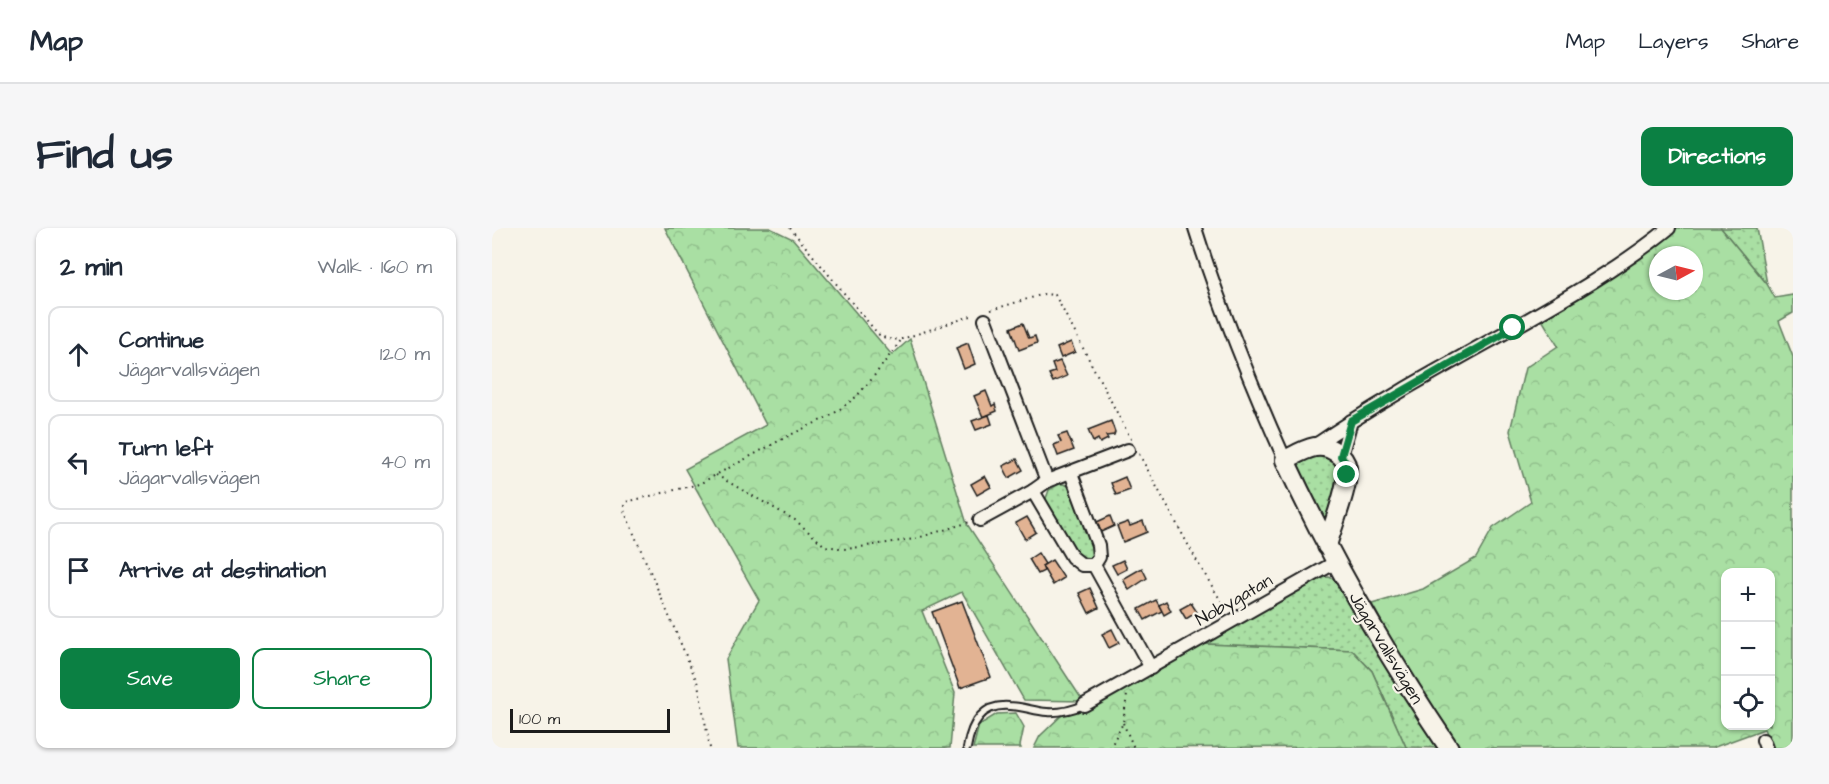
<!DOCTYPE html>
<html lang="en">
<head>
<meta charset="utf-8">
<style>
  body { margin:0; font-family:"Architects Daughter",sans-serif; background:#f6f6f7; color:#1f2937 }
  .controls { position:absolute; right:18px; bottom:18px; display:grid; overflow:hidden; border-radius:12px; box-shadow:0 2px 4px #0004 }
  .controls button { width:54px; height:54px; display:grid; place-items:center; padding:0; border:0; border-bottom:2px solid #e0e1e3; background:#fff; color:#1f2937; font:30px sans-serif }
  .compass { position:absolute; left:1157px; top:18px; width:54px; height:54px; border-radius:50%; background:#fff; box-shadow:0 2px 4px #0004; rotate:83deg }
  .scale { position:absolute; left:18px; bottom:15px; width:160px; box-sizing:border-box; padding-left:6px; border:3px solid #1c1c1c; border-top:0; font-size:16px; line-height:21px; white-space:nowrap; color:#1c1c1c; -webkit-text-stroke:4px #f7f3e8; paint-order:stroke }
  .stop { position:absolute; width:18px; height:18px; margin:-14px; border:4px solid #0b8043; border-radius:50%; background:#fff }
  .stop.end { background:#0b8043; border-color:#fff; box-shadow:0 2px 6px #0008 }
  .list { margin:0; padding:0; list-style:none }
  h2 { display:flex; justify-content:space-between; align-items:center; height:78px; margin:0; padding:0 24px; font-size:26px }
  h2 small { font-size:20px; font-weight:400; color:#747a83 }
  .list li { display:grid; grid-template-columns:39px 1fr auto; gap:18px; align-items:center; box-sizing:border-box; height:96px; margin:0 12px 12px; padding:0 12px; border:2px solid #e0e1e3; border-radius:12px }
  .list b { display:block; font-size:22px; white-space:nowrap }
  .list p { margin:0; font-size:20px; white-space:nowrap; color:#747a83 }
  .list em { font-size:20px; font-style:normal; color:#747a83 }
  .actions { display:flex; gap:12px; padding:18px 24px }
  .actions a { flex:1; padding:14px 0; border:2px solid #0b8043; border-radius:12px; text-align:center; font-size:21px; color:#0b8043 }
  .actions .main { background:#0b8043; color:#fff }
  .icon { flex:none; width:33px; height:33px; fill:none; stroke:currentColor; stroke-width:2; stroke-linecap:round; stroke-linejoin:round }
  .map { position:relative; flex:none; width:1301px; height:520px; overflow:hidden; border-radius:12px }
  header { display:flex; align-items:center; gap:36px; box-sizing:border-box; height:84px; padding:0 30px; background:#fff; border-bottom:2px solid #e0e1e3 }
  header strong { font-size:28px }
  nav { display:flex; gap:33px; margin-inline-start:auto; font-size:21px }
  .intro { display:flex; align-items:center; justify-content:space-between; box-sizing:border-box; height:144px; padding:0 36px }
  h1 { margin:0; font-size:42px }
  .button { padding:15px 27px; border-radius:12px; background:#0b8043; color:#fff; font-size:21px; font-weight:700 }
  main { display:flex; gap:36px; padding:0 36px }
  aside { flex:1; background:#fff; border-radius:12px; box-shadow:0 2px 4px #0004 }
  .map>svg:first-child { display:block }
  .grass { fill:url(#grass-dots); stroke:#627e60; stroke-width:1.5 }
  .forest { fill:url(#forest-crowns); stroke:#627e60; stroke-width:1.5; fill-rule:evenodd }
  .building { fill:#e2b393; stroke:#1c1c1c; stroke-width:1.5 }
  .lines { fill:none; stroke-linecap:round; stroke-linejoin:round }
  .lane-casing { stroke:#1c1c1c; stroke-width:10 }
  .street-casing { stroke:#1c1c1c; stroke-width:16 }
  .secondary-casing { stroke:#1c1c1c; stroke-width:22 }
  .path { stroke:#1c1c1c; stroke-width:2; stroke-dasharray:1.5 4.5; stroke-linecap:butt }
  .lane { stroke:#f7f3e8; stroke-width:6 }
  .street { stroke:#f7f3e8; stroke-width:12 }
  .secondary { stroke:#f7f3e8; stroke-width:18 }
  .route { stroke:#0b8043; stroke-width:8 }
  .labels { text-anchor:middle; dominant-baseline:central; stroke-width:4.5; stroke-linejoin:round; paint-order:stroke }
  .street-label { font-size:18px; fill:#1c1c1c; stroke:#f7f3e8 }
</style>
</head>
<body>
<header>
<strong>Map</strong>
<nav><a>Map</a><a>Layers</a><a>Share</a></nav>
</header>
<div class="intro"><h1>Find us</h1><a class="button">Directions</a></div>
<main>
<aside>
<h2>2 min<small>Walk · 160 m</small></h2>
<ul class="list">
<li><svg class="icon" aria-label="ahead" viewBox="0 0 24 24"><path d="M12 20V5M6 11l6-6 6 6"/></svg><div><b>Continue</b><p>Jägarvallsvägen</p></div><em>120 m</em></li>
<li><svg class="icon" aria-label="left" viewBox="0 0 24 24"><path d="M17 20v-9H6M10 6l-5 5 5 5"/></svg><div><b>Turn left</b><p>Jägarvallsvägen</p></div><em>40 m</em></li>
<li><svg class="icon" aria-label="arrive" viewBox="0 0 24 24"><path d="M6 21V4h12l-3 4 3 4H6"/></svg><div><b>Arrive at destination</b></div></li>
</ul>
<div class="actions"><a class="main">Save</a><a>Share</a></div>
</aside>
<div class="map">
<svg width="1301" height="520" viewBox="0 0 1301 520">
  <defs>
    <pattern id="grass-dots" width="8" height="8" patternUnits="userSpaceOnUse" patternTransform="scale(1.5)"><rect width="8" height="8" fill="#a9dfa3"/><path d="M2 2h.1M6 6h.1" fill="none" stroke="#91bf8c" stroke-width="1.8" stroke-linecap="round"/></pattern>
    <pattern id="forest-crowns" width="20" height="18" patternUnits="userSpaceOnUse" patternTransform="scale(1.5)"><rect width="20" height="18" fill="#a9dfa3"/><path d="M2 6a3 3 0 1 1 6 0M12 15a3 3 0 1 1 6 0" fill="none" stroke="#91bf8c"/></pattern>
  </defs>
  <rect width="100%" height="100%" fill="#f7f3e8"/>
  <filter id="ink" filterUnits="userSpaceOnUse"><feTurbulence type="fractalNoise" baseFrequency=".0167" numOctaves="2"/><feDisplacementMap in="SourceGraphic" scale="12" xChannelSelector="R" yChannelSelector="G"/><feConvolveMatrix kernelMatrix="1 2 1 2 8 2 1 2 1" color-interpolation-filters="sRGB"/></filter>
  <g filter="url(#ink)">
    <g class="grass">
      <polygon points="1229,0 1265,0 1275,56"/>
      <polygon points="838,226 849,243 834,296 805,242 806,236 812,228"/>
      <path d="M567,256C571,256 572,255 576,258C587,266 599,312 601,326L597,330L590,329L584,325L553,273L557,262Z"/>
      <polygon points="837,349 846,353 948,520 914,519 880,443 860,422 713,416 825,350"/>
    </g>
    <g class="forest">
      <polygon points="173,0 278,0 301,11 400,127 418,111 475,296 591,473 532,472 470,364 430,383 463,465 458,520 246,520 234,431 267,372 193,241 274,197"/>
      <path d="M1184,0H1229L1275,56L1283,70L1301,67V85L1287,93L1301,129V520H1280L1272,501L1220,520H968L913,436L880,376L931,361L984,330L1001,300L1039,274L1018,203L1033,140L1066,118L1049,90L1146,31ZM1166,27H1202V63H1166ZM1234,344H1278V497H1234Z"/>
      <polygon points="713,416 860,422 880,443 914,519 542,520 548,508 571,486 597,480"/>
      <polygon points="524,485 532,499 528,518 529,520 481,520 487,497 505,486"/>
    </g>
    <g class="building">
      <polygon points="531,95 537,110 543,108 545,115 527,122 519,100"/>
      <polygon points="579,114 583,124 569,130 565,120"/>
      <polygon points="476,115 483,136 472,141 464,120"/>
      <polygon points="568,133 575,148 561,154 557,146 563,144 560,136"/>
      <polygon points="494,163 500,178 503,176 505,183 491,189 482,168"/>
      <polygon points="497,187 500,196 484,202 480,193"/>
      <polygon points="619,193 623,204 622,207 614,208 616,211 608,215 606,211 601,214 596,202"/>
      <polygon points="575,205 582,222 566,228 562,217 569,214 566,208"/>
      <polygon points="525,231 531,242 517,250 511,238"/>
      <polygon points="493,248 499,259 485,267 479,256"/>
      <polygon points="633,249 638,262 624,267 619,255"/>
      <polygon points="618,288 622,298 609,304 605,294"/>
      <polygon points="535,289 544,304 533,311 524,295"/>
      <polygon points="651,293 655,304 631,314 625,298 636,294 638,298"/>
      <polygon points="546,325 553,336 550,338 552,343 546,346 537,331"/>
      <polygon points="560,332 572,350 561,357 550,338"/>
      <polygon points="631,332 635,341 625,346 620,337"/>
      <polygon points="650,340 655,350 637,362 631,351"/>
      <polygon points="598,360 607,380 597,385 587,365"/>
      <polygon points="664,372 670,383 653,392 647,381"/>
      <polygon points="470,373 499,449 468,460 440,384"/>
      <polygon points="674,373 679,383 672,387 667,377"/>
      <polygon points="699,375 705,384 694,391 688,381"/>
      <polygon points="620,401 627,415 617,420 610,406"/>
    </g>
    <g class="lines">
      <defs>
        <path id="lane" d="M475,520C479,496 489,476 517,478C530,478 542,483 555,484C568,485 580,482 592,477"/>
        <g id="street">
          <path d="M703,0C728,80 759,156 793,232"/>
          <polyline points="493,92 555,253"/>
          <path d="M822,218C886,174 955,137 1023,99C1076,69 1129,39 1177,0"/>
          <polyline points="849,228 859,193"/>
          <polyline points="541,263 580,329 590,337 602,337 607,329 606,317 579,245"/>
          <polyline points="488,292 541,263 555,253 636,222"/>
          <polyline points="602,337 659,440"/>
          <polyline points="592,477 844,334"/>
          <polyline points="1271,512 1274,520"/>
        </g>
        <path id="secondary" d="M835,318C840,298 857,259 855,240C854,234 850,228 845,225C827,211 811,223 793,232C840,333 895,428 957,520"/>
      </defs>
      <use href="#lane" class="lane-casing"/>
      <use href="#street" class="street-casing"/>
      <use href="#secondary" class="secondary-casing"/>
      <g class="path">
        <path d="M298,0L386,106C395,112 400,112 410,111L482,87"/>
        <polyline points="499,82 552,66 563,67 640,213"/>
        <polyline points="647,226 706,335 735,383"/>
        <polyline points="224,247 303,292 333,318 354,321 422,311 478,294"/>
        <polyline points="631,495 642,520"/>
        <polyline points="218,520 206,456 131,280 134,274 207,256 296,208 340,187 364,169 379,152 410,111"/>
        <polyline points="618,520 631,495 635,467"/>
      </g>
      <use href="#lane" class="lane"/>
      <use href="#street" class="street"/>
      <use href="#secondary" class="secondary"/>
    </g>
  </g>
  <g class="lines" filter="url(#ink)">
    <polyline class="route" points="855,247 853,234 849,228 859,193 1021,100"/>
  </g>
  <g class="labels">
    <g class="street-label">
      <text transform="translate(742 372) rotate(-30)">Nobygatan</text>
      <text transform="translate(894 420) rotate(59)">Jägarvallsvägen</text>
    </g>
  </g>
</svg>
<div class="controls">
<button>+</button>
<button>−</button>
<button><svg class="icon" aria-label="locate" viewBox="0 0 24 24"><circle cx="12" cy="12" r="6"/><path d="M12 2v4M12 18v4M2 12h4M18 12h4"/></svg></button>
</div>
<svg class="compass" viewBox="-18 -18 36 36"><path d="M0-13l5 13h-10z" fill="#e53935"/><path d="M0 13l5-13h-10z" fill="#747a83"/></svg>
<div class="scale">100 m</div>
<div class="stop" style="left:1021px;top:100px"></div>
<div class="stop end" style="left:855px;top:247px"></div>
</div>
</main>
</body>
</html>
